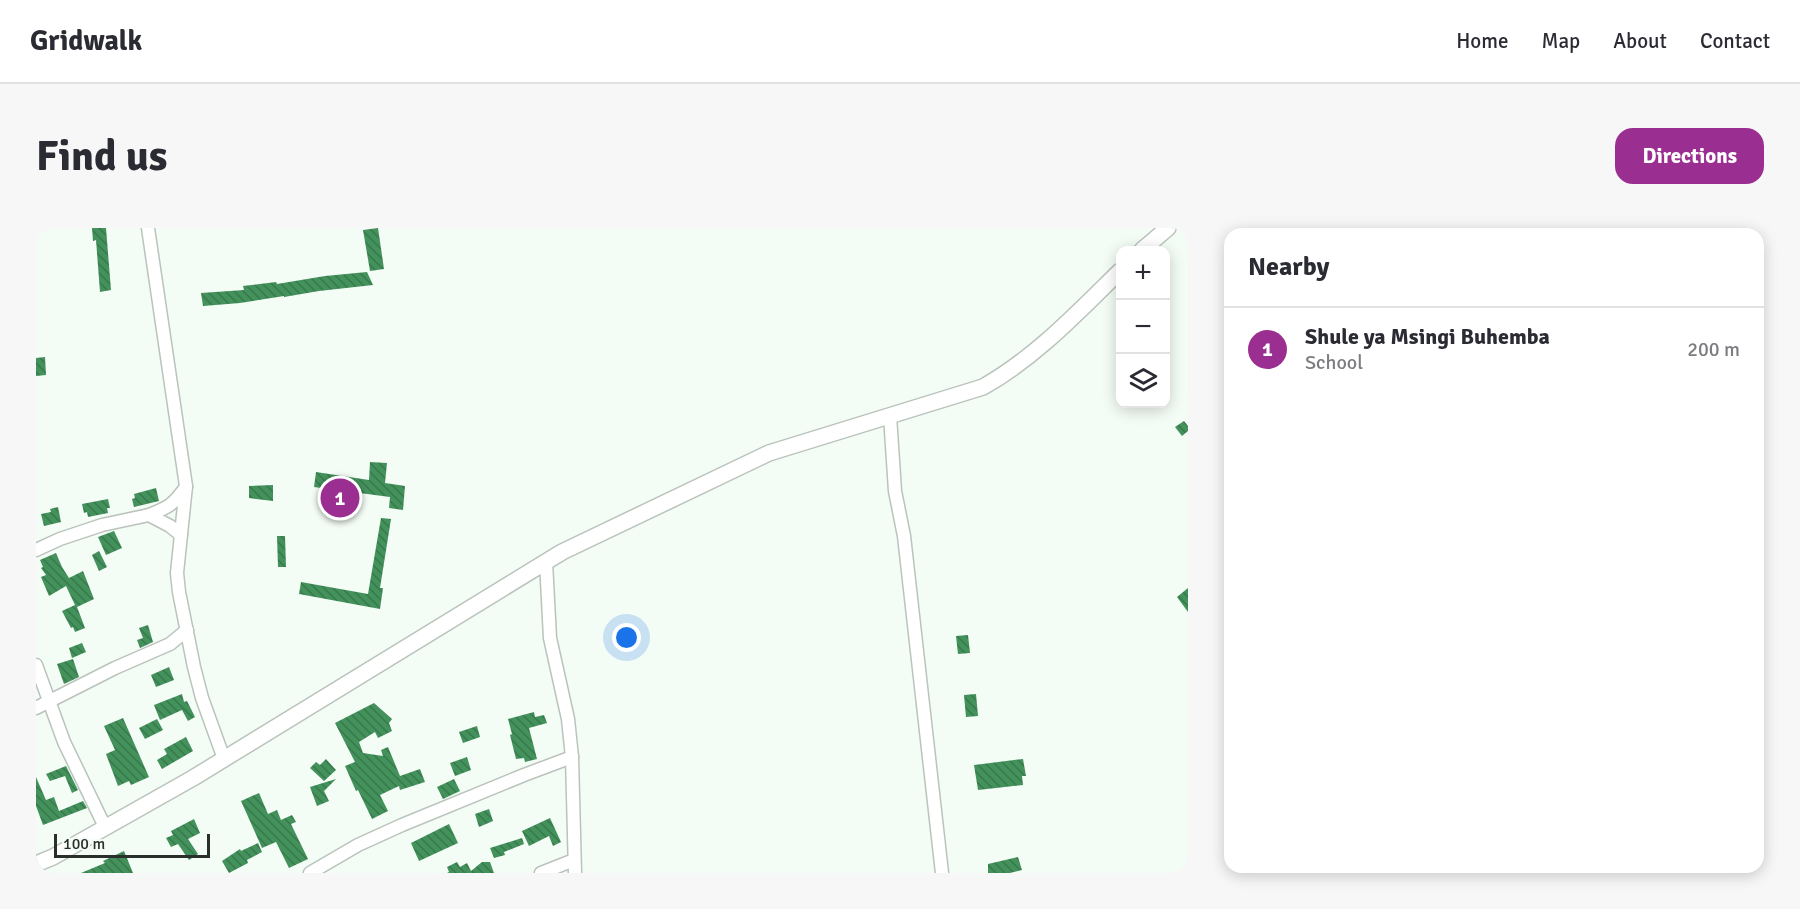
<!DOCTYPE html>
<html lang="en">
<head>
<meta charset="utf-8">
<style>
  body { margin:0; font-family:Signika,sans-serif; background:#f7f7f7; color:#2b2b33 }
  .controls { position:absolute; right:18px; top:18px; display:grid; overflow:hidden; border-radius:12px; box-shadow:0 3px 15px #0003 }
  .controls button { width:54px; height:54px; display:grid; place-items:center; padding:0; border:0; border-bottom:2px solid #e1e1e2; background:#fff; color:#2b2b33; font:30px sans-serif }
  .scale { position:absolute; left:18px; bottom:15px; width:156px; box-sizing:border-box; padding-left:6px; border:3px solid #2b2f2c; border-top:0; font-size:16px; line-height:21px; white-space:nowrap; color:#2b2f2c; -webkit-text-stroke:4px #f3fcf5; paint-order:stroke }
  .you { position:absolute; left:591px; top:410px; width:21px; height:21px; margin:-15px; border:4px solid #fff; border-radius:50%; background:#1a73e8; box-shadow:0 0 0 9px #1a73e833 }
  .badge { display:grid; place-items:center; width:39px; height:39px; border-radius:50%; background:#9b2f91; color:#fff; font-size:20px; font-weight:700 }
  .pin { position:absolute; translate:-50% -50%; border:3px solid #fff; box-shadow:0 2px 6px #0006 }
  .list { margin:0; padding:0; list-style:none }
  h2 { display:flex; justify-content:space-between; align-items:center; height:78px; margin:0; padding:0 24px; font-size:26px }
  h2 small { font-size:20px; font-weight:400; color:#7c7c81 }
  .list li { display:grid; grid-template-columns:39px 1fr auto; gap:18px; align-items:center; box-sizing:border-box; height:84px; padding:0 24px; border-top:2px solid #e1e1e2 }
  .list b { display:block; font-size:22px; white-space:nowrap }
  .list p { margin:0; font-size:20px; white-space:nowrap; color:#7c7c81 }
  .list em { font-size:20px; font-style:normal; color:#7c7c81 }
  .icon { flex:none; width:33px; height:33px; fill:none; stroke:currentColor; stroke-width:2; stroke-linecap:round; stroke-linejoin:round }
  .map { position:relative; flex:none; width:1152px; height:645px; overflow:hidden; border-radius:18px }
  header { display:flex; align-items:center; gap:36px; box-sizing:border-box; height:84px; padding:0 30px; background:#fff; border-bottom:2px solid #e1e1e2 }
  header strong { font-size:28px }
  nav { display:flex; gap:33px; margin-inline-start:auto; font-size:21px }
  .intro { display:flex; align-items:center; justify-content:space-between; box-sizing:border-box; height:144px; padding:0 36px }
  h1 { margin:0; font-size:42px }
  .button { padding:15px 27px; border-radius:18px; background:#9b2f91; color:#fff; font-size:21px; font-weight:700 }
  main { display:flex; gap:36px; padding:0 36px }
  aside { flex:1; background:#fff; border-radius:18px; box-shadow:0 3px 15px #0003 }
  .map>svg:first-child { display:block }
  .building { fill:url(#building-back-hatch) }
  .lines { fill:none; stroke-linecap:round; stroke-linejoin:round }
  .minor-casing { stroke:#bac3bc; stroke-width:15 }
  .major-casing { stroke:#bac3bc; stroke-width:18 }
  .minor { stroke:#fff; stroke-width:12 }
  .major { stroke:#fff; stroke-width:15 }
</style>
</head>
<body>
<header>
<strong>Gridwalk</strong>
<nav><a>Home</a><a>Map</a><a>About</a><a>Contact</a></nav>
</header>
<div class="intro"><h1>Find us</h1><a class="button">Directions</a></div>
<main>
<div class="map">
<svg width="1152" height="645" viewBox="0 0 1152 645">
  <defs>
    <pattern id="building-back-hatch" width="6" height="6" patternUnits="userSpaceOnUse" patternTransform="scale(1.5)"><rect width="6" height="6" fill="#43925c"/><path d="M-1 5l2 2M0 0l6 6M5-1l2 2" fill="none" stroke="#38784c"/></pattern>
  </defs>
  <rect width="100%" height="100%" fill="#f3fcf5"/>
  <g class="building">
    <polygon points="56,0 70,0 75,62 64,64 60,12 57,13"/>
    <polygon points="342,0 348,41 334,43 327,2"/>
    <polygon points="331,44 337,57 283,63 248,69 248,68 204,75 167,78 165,65 208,62 207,58 240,54 241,56 289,48"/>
    <polygon points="9,129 10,147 0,148 0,130"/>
    <polygon points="1148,193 1152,198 1152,203 1146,208 1139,199"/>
    <polygon points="334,234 351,235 349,255 369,258 367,282 353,280 354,269 278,259 280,244 333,252"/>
    <polygon points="237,257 237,273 213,270 213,258"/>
    <polygon points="120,260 123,273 98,279 96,271 99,270 98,266"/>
    <polygon points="72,271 74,280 71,280 72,285 52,289 51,284 48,285 46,276"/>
    <polygon points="22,279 25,294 8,298 5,286 15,284 14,281"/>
    <polygon points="345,290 355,291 344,360 347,360 344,381 263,366 265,354 332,366"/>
    <polygon points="78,303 86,320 70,327 62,309"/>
    <polygon points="241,308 249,308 250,339 242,339"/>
    <polygon points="63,323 71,339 63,343 56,327"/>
    <polygon points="20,325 26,339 33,350 47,343 58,371 41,379 49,400 39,404 37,399 35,400 26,383 39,377 30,358 13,368 5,349 10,347 5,340 7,339 4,332"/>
    <polygon points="1152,360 1152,384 1141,369"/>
    <polygon points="112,397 117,414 104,420 101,412 107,410 103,400"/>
    <polygon points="932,407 934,425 922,426 920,408"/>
    <polygon points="46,415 50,424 36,430 33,420"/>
    <polygon points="37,431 43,449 28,456 21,436"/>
    <polygon points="133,439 138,452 120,459 115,447"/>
    <polygon points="146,466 148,474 151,473 159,489 152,493 146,482 124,492 118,477"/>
    <polygon points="940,466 942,488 930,489 928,467"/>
    <polygon points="338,475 356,491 353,495 356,503 342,510 339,504 323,514 327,525 347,528 345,522 352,519 364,548 384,541 389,554 364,562 363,558 344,567 352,583 336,591 322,562 320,563 309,538 319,534 299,495"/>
    <polygon points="498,484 499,489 508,487 511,495 493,500 501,531 489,534 488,530 480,531 474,507 476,506 472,491"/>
    <polygon points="87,490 113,549 95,557 93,553 82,558 70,526 79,522 68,498"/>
    <polygon points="121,491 127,502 109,511 103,500"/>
    <polygon points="441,498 444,509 427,515 423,504"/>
    <polygon points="150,509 157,523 126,541 121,532 131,526 128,521"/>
    <polygon points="431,529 435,542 419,548 414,535"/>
    <polygon points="290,531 300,542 288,553 274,540 280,534 284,537"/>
    <polygon points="987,531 990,548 986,548 987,557 942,562 938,537"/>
    <polygon points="30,538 42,562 36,565 29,548 14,553 10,546"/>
    <polygon points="0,549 10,572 18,569 23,583 47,573 51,580 7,597 0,578"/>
    <polygon points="300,551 288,563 293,573 281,578 274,559"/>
    <polygon points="418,551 424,563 407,571 401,559"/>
    <polygon points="223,565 232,586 241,582 245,592 256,587 260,594 255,596 272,631 253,640 240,614 226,620 205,573"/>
    <polygon points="453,581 457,593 443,599 439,586"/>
    <polygon points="514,590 525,614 517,618 513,608 493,618 486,603"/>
    <polygon points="158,591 164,605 152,611 162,626 153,632 142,616 135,619 130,610 137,607 135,603"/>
    <polygon points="413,596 422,615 383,633 375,615"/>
    <polygon points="486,610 488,616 468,624 469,627 458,630 454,620"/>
    <polygon points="222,615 226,624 211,632 212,635 193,645 186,633 204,621 205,623"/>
    <polygon points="88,623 97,645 45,645 69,635 67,633"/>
    <polygon points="982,629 986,642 974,645 952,645 952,636"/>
    <polygon points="421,634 424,639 431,635 435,643 446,634 454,634 458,645 411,645 413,644 411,639"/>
  </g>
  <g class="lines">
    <defs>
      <g id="minor">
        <polyline points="112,0 150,258 141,345 143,364 158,439 166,470 188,531"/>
        <polyline points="854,188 859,263 868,308 906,645"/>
        <path d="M113,287C133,279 137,277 150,259"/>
        <polyline points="0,322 24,311 66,297 113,287 134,298 145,307"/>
        <polyline points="510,334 514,410 532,491 536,529 539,645"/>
        <polyline points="0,437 28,514 69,599"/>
        <polyline points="0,480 79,440 134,416 151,402"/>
        <polyline points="274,645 322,617 366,597 488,547 536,529"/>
        <polyline points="505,645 538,632"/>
      </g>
      <g id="major">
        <polyline points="1106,22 1132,0"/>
        <path d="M0,636L17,629L157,550L526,324L733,225L947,159C1000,129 1041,85 1084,43"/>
      </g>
    </defs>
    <use href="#minor" class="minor-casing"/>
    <use href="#major" class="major-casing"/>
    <use href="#minor" class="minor"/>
    <use href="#major" class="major"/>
  </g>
</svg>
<div class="controls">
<button>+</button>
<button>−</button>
<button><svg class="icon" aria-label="layers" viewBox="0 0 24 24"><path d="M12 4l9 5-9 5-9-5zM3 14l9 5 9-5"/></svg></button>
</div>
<div class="scale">100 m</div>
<div class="you"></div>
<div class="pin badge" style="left:304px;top:270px">1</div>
</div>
<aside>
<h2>Nearby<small></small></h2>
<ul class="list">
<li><span class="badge">1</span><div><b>Shule ya Msingi Buhemba</b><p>School</p></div><em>200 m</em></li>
</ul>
</aside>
</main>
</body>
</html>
